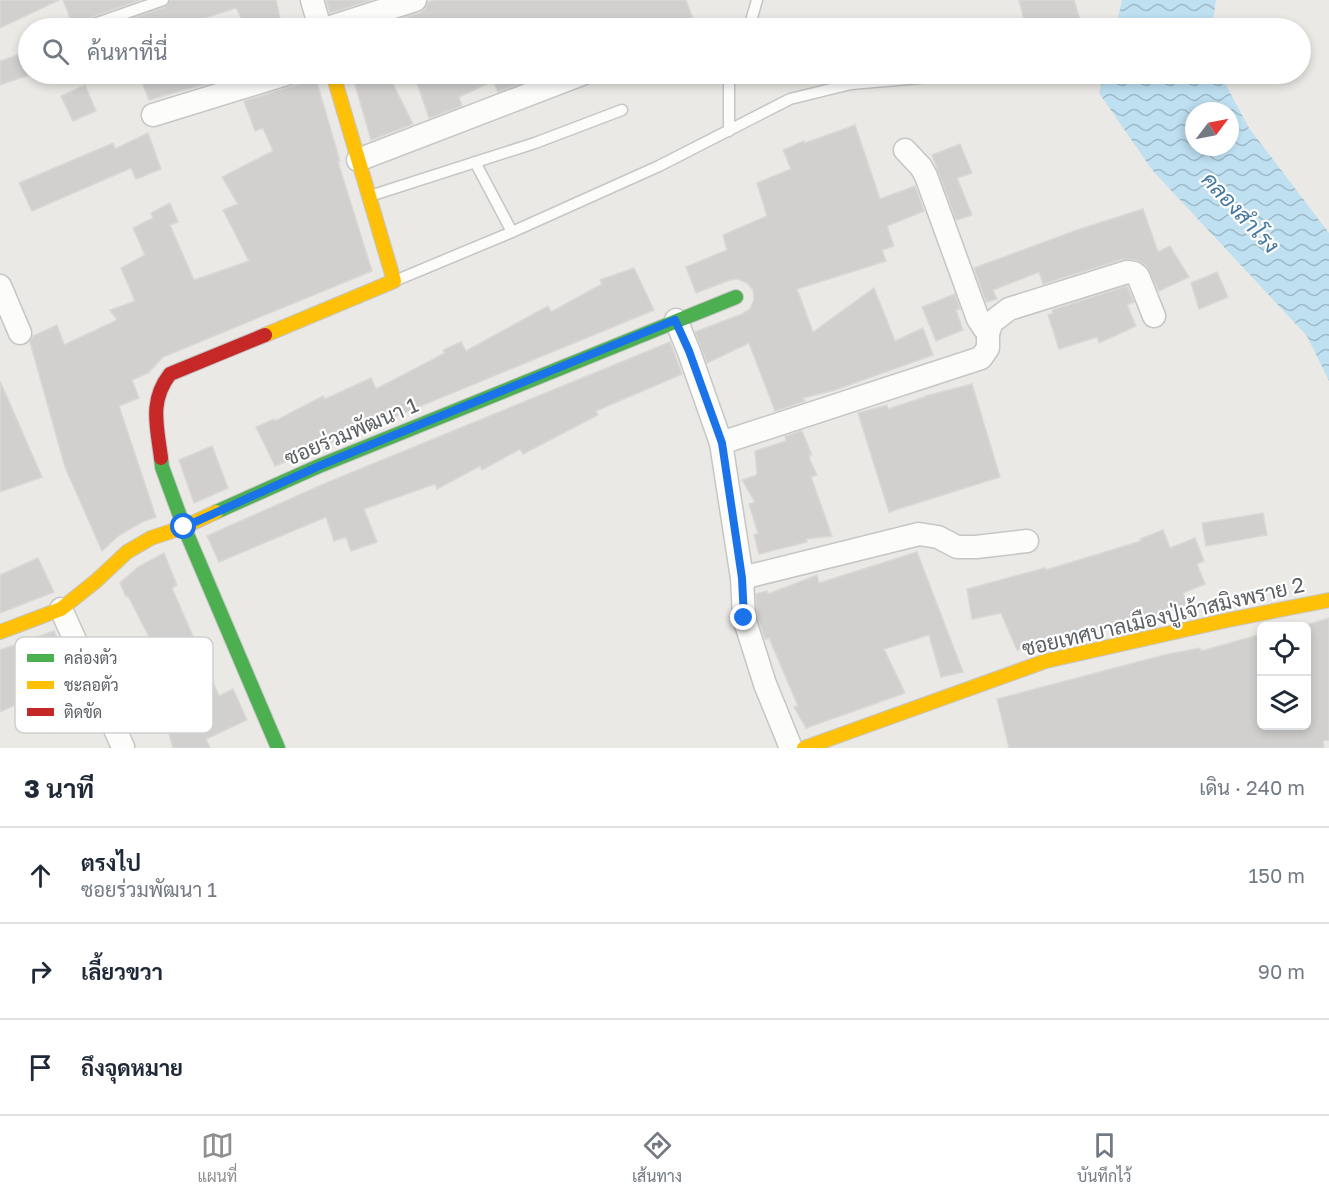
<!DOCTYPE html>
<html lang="th">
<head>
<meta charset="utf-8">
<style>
  body { margin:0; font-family:"Golos Text",Sarabun,sans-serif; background:#f6f6f7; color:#1f2937 }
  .controls { position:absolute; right:18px; bottom:18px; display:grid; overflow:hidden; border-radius:9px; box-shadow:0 3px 9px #0003 }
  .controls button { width:54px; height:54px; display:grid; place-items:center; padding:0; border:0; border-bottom:2px solid #e0e1e3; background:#fff; color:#1f2937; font:30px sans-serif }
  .compass { position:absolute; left:1185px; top:102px; width:54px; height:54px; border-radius:50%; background:#fff; box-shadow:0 3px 9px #0003; rotate:58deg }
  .stop { position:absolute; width:18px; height:18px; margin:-14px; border:4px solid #1a73e8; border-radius:50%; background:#fff }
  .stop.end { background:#1a73e8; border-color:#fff; box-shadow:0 2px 6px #0008 }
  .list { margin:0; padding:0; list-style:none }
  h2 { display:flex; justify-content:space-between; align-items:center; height:78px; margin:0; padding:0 24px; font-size:26px }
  h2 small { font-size:20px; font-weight:400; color:#747a83 }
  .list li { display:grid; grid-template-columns:39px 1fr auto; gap:18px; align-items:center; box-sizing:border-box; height:96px; padding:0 24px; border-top:2px solid #e0e1e3 }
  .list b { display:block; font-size:22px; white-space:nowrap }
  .list p { margin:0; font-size:20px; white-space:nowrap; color:#747a83 }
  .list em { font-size:20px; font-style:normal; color:#747a83 }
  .icon { flex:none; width:33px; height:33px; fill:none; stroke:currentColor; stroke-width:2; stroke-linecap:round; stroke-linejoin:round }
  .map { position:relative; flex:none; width:1329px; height:748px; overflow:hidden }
  .search { position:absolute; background:#fff; box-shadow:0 3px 9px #0003; left:18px; right:18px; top:18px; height:66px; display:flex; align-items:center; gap:15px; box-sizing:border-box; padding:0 21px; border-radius:33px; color:#747a83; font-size:22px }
  .sheet { height:366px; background:#fff }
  nav { display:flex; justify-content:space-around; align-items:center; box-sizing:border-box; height:84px; border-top:2px solid #e0e1e3; background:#fff; font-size:16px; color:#747a83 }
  nav a { display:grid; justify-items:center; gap:3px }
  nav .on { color:#8e9091 }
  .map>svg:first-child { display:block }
  .water { fill:url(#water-waves); fill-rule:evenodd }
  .building { fill:#d1d0cf; stroke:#dad8d6; stroke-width:1.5 }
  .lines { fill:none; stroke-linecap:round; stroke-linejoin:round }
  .lane-casing { stroke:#c5c6c6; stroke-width:13 }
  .street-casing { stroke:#c5c6c6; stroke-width:25 }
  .fast-casing { stroke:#c5c6c5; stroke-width:16 }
  .slow-casing { stroke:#c5c6c5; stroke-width:16 }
  .jam-casing { stroke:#c5c6c5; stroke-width:16 }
  .lane { stroke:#fcfcfb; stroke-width:10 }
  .street { stroke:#fcfcfb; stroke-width:22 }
  .fast { stroke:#4caf50; stroke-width:14 }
  .slow { stroke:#ffc107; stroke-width:14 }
  .jam { stroke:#c62828; stroke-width:14 }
  .route { stroke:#1a73e8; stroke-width:8 }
  .labels { text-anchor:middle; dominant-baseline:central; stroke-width:4.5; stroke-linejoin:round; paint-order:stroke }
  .street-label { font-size:21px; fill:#5c6063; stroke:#fff }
  .water-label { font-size:22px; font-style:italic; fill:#477a9e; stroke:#fff }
  .key { fill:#fff; stroke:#cecfd0; stroke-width:1.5 }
  .key-label { font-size:16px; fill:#5c6063 }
</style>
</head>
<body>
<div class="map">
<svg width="1329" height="748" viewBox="0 0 1329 748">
  <defs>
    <pattern id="water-waves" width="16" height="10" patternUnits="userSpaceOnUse" patternTransform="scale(1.5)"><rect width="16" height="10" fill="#bee0f1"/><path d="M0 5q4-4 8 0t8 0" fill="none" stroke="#9eb9c7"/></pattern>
  </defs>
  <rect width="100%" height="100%" fill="#ebe9e6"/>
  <g class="water">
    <polygon points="1122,0 1216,0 1212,28 1116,28"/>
    <path d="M1104,74H1220L1249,128L1329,233V381L1307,336L1153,171L1099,93ZM1194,111H1230V147H1194Z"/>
  </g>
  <g class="building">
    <polygon points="0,0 59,0 0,28"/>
    <polygon points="63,0 140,0 81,21 77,24 76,28 74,28"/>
    <polygon points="170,0 276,0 281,23 266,28 246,28 236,8 174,28 104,28 165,7"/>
    <polygon points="326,0 371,0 330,13"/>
    <polygon points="436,0 686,0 695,24 683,28 399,28 396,20 420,13 425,9 428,2"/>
    <polygon points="1019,0 1074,0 1081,23 1059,28 1026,28"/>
    <polygon points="21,54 29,75 0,85 0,61"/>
    <polygon points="139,74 222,74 223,79 149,100"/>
    <polygon points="352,74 388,74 413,124 371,140"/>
    <polygon points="414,74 546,74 498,92 493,81 459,97 462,106 429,118"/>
    <polygon points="316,79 340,161 338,162 372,271 163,357 148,373 132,380 139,398 119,406 156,517 142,522 118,536 102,551 65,467 30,342 33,336 57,325 64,345 117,320 110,310 135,301 121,268 145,255 133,228 153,218 151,213 170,203 178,222 170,225 194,280 249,261 223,210 238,204 222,177 273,151 263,128 255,131 244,101"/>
    <polygon points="85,85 96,111 73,121 61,96"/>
    <polygon points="855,125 880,199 915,186 924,211 887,226 894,246 882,250 886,261 797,289 813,332 874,288 895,341 923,328 933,355 835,390 803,398 805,401 775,411 749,343 707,363 695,332 742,314 750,309 754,300 753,290 747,283 738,279 730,280 696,293 686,267 727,250 723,235 767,216 757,183 791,169 783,150 804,141 805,143"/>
    <polygon points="148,133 161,169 136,179 131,168 32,211 19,183 113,143 115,149"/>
    <polygon points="960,144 972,173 957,178 972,215 956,220 932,155"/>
    <polygon points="1143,209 1158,252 1170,246 1189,277 1159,291 1146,265 1136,260 1123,259 1043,284 1039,272 993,290 997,299 986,302 974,268 1080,229"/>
    <polygon points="634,268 654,310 275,466 256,427 274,419 275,421 323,396 325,399 371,378 376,389 445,353 443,350 461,342 466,351 548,306 551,312 602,284 600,280"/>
    <polygon points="1217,272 1228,297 1199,309 1191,283"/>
    <polygon points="1127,286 1134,302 1127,305 1136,326 1099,343 1097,337 1059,349 1048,315 1053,313 1052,310"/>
    <polygon points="955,294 960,309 956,310 963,330 936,341 922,307"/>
    <polygon points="670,342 682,374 596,411 598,415 523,454 520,449 482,470 480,466 437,489 435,484 364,509 377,542 351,551 346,537 334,541 326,517 219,562 207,536 326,483"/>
    <polygon points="0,381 42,477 0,492"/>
    <polygon points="972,384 1000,477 889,512 858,413 887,405 888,409 925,397 925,396"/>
    <polygon points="802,431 812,455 809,455 810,460 817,475 811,477 832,536 806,539 807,542 759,554 754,535 758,533 749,504 755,502 742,480 757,475 755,451 786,441 785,436"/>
    <polygon points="212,446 228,488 194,503 179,460"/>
    <polygon points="1263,513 1267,535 1206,546 1202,523"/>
    <polygon points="1163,530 1170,548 1195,538 1204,561 1197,564 1205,584 1183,593 1187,604 1153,618 1076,636 1075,634 1017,650 1001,613 972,619 967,589 1045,568 1046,570 1141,541 1140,539"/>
    <polygon points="917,552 963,672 941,677 929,635 884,649 905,693 806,728 794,707 798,706 769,638 765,639 757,616 756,594 767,591 768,594 817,575 819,583"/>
    <polygon points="164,553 177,585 172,588 219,696 233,689 247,720 206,739 210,748 173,748 166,724 199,710 195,699 133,713 130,705 174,685 128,596 126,597 120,583 138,567"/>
    <polygon points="38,558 54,592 0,613 0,575"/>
    <polygon points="1329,618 1329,740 1323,741 1324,748 1009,748 997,699 1164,655 1200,648 1201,651 1262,634 1262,726 1306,726 1306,625"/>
    <polygon points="54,631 97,722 49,733 35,696 0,712 0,650"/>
  </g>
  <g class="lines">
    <defs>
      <g id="lane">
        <polyline points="83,28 163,0"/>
        <polyline points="749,28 757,0"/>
        <polyline points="729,131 729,82 732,74"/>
        <polyline points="475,162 512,232 659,166 790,99 851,84 931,77"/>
        <polyline points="373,195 535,143 622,110"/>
        <polyline points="397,280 512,232"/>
      </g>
      <g id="street">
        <polyline points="312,0 320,28"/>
        <polyline points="328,28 415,0"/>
        <polyline points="153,115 286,74"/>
        <polyline points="905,150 921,167 926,176 978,319 984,328 988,333"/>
        <polyline points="358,160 582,74"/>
        <polyline points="0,286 20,333"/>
        <polyline points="676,320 689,352 721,443 742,578 744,618 765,684 791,748"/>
        <polyline points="721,443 981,358 988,348 988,333 992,322 1009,309 1127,272 1134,273 1138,276 1154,316"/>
        <polyline points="742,578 919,534 938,537 957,547 976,547 1027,541"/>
        <polyline points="61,609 123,747"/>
      </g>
      <g id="fast">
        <polyline points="161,458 162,467 184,527 278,748"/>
        <polyline points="216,512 319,466 736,297"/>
      </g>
      <g id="slow">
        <polyline points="265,335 394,281 333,74"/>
        <polyline points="0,632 61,609 96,581 127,552 151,538 184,527 216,512"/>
        <polyline points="804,748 1046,661 1228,620 1329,600"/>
      </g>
      <path id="jam" d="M161,458C157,426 149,401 170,374L265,335"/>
    </defs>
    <use href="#lane" class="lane-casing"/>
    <use href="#street" class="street-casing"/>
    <use href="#fast" class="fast-casing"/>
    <use href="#slow" class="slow-casing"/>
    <use href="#jam" class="jam-casing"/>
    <use href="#lane" class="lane"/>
    <use href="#street" class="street"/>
    <use href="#fast" class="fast"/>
    <use href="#slow" class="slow"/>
    <use href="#jam" class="jam"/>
  </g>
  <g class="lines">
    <polyline class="route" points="184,527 319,466 675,320 689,351 722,443 742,578 744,618"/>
  </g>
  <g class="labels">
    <g class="street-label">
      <text transform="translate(351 431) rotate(-23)">ซอยร่วมพัฒนา 1</text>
      <text transform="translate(1163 616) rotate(-13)">ซอยเทศบาลเมืองปู่เจ้าสมิงพราย 2</text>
    </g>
    <g class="water-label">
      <text transform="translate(1241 212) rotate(47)">คลองสำโรง</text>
    </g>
  </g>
  <rect x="15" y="637" width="198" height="96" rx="9" class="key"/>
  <rect x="27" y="654" width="27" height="8" fill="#4caf50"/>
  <rect x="27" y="681" width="27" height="8" fill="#ffc107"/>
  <rect x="27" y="708" width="27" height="8" fill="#c62828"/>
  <g class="key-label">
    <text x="64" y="664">คล่องตัว</text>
    <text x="64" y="691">ชะลอตัว</text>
    <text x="64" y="718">ติดขัด</text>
  </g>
</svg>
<div class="controls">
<button><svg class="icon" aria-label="locate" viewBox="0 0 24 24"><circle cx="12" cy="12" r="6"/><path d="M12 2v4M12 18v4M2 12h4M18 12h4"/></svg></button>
<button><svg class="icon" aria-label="layers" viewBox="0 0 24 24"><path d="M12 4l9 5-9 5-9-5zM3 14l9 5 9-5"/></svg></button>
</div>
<svg class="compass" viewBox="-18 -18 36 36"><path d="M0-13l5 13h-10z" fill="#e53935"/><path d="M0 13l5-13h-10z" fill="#747a83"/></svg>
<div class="stop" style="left:184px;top:527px"></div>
<div class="stop end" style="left:744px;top:618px"></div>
<div class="search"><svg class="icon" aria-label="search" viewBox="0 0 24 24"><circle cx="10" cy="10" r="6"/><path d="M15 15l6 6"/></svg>ค้นหาที่นี่</div>
</div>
<section class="sheet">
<h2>3 นาที<small>เดิน · 240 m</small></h2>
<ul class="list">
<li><svg class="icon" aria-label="ahead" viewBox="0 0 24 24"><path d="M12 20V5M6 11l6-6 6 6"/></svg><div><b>ตรงไป</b><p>ซอยร่วมพัฒนา 1</p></div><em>150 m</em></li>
<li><svg class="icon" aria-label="right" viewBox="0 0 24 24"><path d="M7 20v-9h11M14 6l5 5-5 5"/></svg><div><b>เลี้ยวขวา</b></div><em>90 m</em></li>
<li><svg class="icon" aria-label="arrive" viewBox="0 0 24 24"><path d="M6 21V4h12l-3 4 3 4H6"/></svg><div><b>ถึงจุดหมาย</b></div></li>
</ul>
</section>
<nav>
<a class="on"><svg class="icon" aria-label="map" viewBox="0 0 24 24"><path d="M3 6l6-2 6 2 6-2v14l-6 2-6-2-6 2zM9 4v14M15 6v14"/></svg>แผนที่</a>
<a><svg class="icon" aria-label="directions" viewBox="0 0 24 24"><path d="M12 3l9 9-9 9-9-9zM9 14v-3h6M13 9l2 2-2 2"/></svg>เส้นทาง</a>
<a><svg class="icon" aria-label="saved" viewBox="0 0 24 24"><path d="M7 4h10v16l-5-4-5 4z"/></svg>บันทึกไว้</a>
</nav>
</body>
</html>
